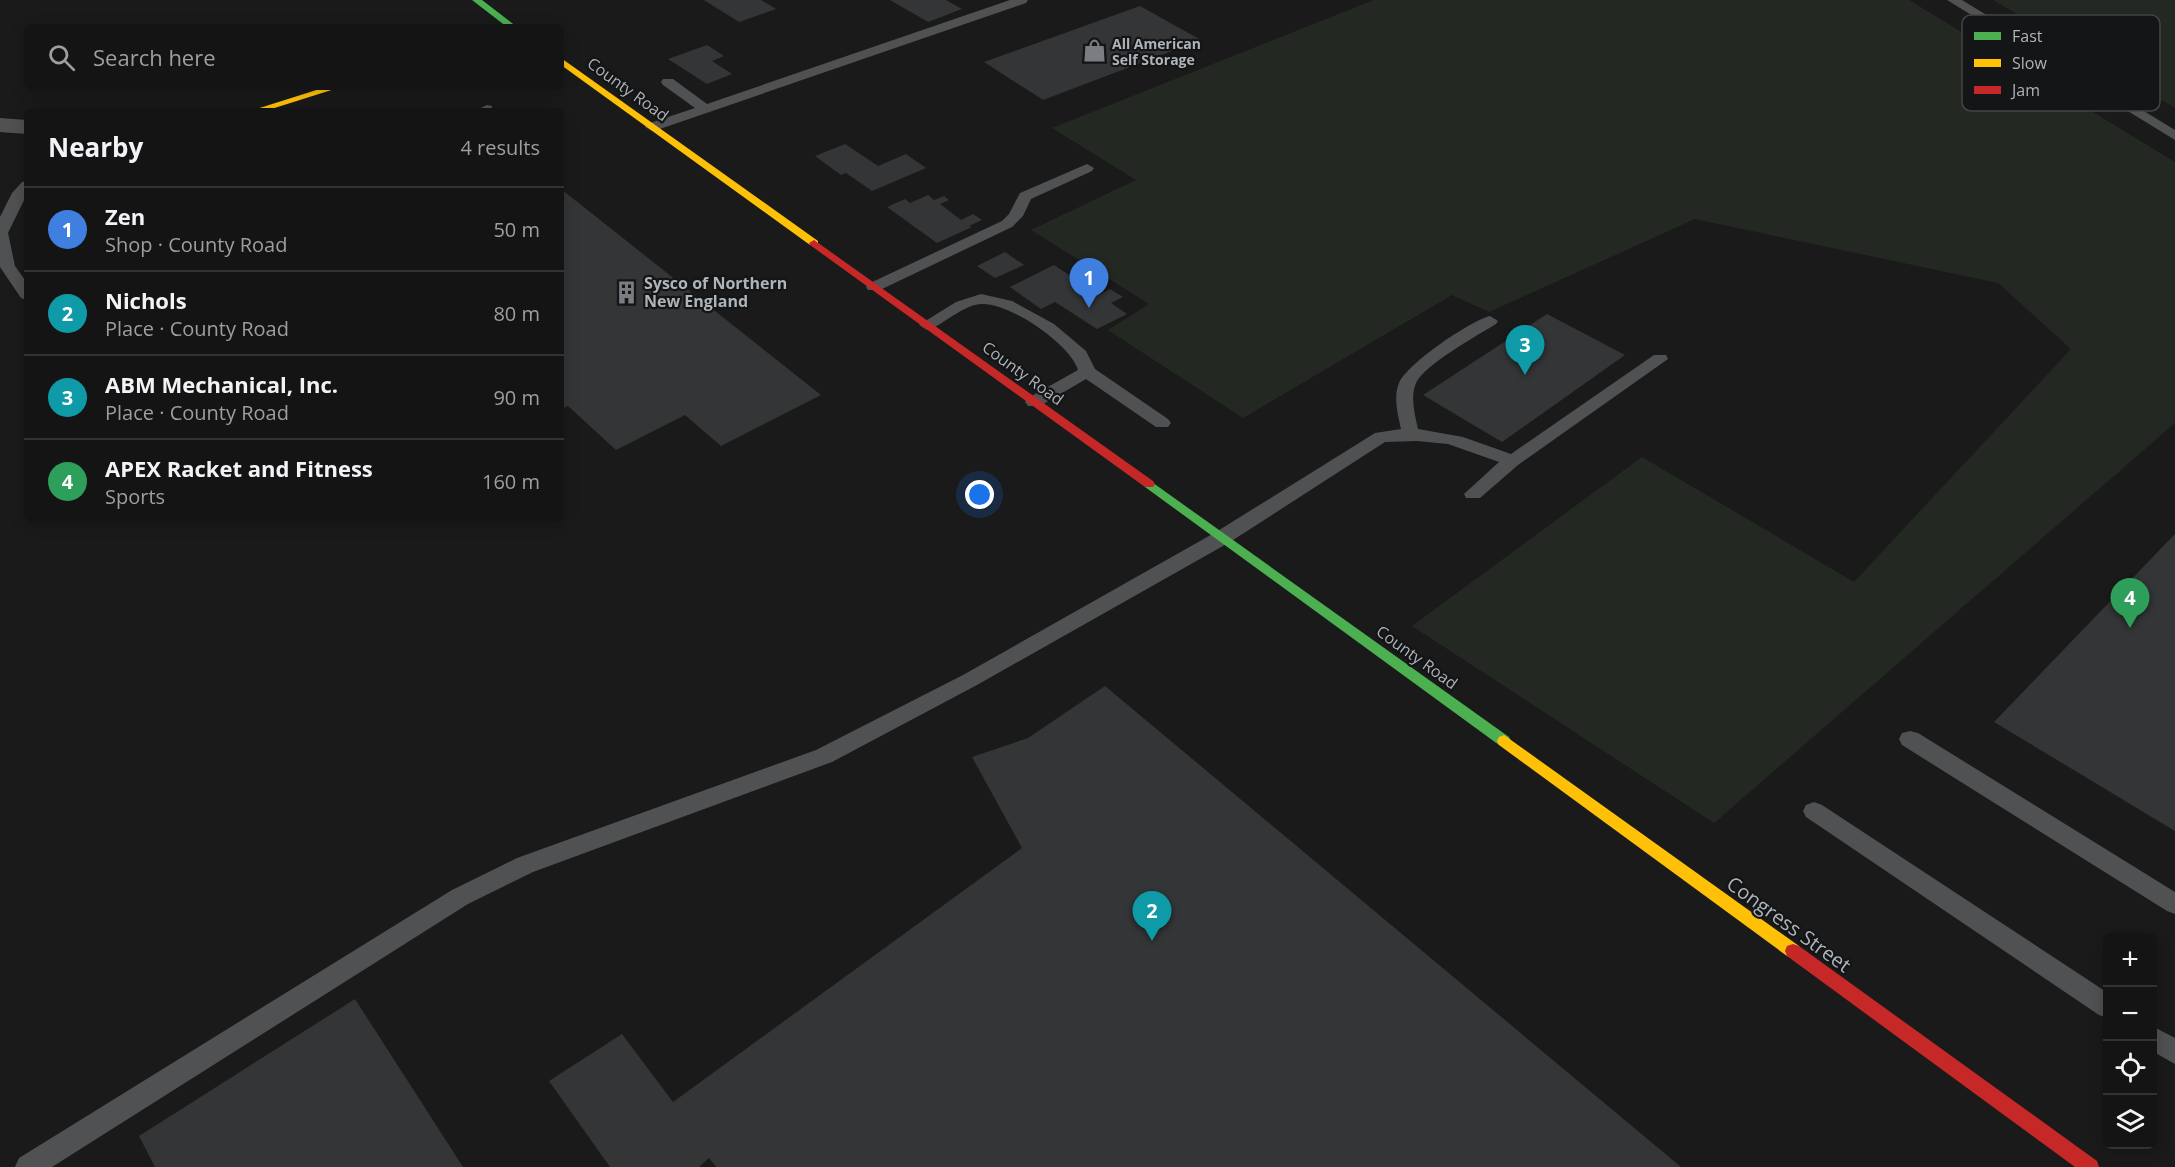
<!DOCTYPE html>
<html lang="en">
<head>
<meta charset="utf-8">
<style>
  body { margin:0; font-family:"Open Sans",sans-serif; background:#1d1d1d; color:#f1f3f6 }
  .controls { position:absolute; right:18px; bottom:18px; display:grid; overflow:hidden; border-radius:9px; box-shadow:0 3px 15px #0003 }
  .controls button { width:54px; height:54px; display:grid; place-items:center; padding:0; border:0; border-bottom:2px solid #333334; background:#141414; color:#f1f3f6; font:30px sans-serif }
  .you { position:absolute; left:980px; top:495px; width:21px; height:21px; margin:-15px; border:4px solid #fff; border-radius:50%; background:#1a73e8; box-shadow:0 0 0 9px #1a73e833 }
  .badge { display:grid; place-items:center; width:39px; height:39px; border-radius:50%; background:#8c9099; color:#fff; font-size:20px; font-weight:700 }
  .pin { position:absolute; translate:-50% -50px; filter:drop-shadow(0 2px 3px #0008) }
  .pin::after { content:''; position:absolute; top:32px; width:21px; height:18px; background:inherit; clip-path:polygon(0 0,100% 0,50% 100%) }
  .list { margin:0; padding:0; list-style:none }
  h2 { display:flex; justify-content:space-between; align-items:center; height:78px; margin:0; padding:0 24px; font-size:26px }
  h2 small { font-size:20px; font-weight:400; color:#9d9ea0 }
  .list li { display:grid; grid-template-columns:39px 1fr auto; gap:18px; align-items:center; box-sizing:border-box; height:84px; padding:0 24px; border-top:2px solid #333334 }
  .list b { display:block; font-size:22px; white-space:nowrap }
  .list p { margin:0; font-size:20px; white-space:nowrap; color:#9d9ea0 }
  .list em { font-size:20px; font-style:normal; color:#9d9ea0 }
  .icon { flex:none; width:33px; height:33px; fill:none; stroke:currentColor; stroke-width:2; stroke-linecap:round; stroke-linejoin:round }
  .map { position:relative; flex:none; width:2175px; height:1167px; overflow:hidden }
  .search { position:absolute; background:#141414; box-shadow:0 3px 15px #0003; left:24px; top:24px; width:540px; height:66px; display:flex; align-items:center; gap:15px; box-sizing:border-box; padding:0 21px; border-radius:9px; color:#9d9ea0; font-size:22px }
  .panel { position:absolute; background:#141414; box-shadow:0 3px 15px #0003; left:24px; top:108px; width:540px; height:414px; border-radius:9px }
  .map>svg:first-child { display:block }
  .green { fill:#232922 }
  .building { fill:#343536 }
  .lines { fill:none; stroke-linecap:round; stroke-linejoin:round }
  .lane { fill:#4f5153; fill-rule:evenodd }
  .street { fill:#4f5153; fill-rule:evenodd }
  .fast { fill:#4caf50; fill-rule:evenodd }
  .slow { fill:#ffc107; fill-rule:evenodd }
  .jam { fill:#c62828; fill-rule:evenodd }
  .labels { text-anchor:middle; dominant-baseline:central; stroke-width:4.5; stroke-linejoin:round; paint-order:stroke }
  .far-poi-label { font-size:14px; font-weight:bold; fill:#adb4ba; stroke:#141516; text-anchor:start }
  .street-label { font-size:16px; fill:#adb4ba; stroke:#141516 }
  .poi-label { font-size:16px; font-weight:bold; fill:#adb4ba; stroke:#141516; text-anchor:start }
  .near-street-label { font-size:20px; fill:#adb4ba; stroke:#141516 }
  .key { fill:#141516; stroke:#424547; stroke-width:1.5 }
  .key-label { font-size:16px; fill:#adb4ba }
</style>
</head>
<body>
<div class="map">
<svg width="2175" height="1167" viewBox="0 0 2175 1167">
  <rect width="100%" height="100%" fill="#1a1a1a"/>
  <g class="green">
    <polygon points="1374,0 1909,0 2175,162 2175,423 1714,823 1412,626 1642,457 1854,582 2071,349 1998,283 1695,219 1489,312 1452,295 1243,418 1108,330 1149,304 1031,230 1136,180 1052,128"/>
    <polygon points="1993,0 2175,0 2175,108 2017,14"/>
  </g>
  <g class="building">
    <polygon points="704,0 761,0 776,9 739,22"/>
    <polygon points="890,0 946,0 962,9 928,22"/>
    <polygon points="1140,6 1201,40 1043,100 984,62"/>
    <polygon points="707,45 724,56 712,61 732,74 707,84 668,59"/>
    <polygon points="845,144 878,166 906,154 926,168 872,191 846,173 841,175 815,156"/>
    <polygon points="561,189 821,395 721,446 685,415 616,450 568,406 561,409"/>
    <polygon points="928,195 934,200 944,196 949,200 940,204 961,220 973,214 982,220 969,226 972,227 937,243 887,207 905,199 910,203"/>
    <polygon points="1005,252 1024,265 995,278 977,266"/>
    <polygon points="1054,265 1099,295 1110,289 1123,297 1111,303 1127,314 1097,329 1055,302 1041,309 1010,287"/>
    <polygon points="1547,314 1625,355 1502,442 1423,395"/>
    <polygon points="2175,534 2175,831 1994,722"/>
    <polygon points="1105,686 1681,1167 716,1167 709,1158 699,1167 610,1167 549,1081 622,1034 673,1102 1022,848 972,757 1028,738"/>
    <polygon points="355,999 463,1167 155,1167 139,1136"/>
  </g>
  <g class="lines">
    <g class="lane">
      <polygon points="1010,0 1028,0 1026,3 657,130 652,131 645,127 647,124 695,108 663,85 661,82 663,79 673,79 707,104"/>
      <polygon points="1947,0 1962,0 2175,130 2175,140"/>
      <polygon points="487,105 492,106 492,111 474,111"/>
      <polygon points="1087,164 1094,168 1092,171 1031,199 1023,216 1012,227 880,290 868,290 866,287 868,284 1002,221 1009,214 1020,193"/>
      <polygon points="27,181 27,194 8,233 15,266 27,283 27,300 21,298 0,267 0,217 12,193 22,182"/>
      <path d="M981,294L1012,301L1054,324L1086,351L1095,369L1168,419L1171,423L1168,427H1156L1086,379L1040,406H1028L1025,402L1028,398L1078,370C1070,344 1010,303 982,304C966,304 947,321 933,328L927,330L919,325L956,302Z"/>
      <path d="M1490,316L1498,321L1496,324C1478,335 1424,365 1416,383C1410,397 1415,415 1418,429L1463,437L1511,454L1654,355H1666L1668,359L1518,465L1480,498H1466L1464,494L1499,462L1448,444L1417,441L1385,442L1230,542L977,685L832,762L533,872L468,904L52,1167H15L19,1158L452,890L517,858L816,750L963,675L1216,532L1375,433L1401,429C1398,415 1393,397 1399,383C1408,363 1470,321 1490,316Z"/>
      <polygon points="1910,731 1918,733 2175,892 2175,914 2167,911 1902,745 1899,739 1902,733"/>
      <polygon points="1814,802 1822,805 2108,993 2108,1018 2099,1015 1806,817 1803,811 1806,805"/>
      <polygon points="2152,1026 2175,1038 2175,1064 2152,1051"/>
    </g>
    <polygon class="street" points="0,118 27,120 27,134 0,132"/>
    <g class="fast">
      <polygon points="472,0 482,0 517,27 507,27"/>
      <polygon points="1149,480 1509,737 1511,741 1509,745 1499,745 1145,487 1143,484"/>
    </g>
    <g class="slow">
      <polygon points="561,58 818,241 818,245 810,245 561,65"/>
      <polygon points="326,87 341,87 265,111 250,111"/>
      <polygon points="1504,735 1799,946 1801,951 1799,956 1793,958 1787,956 1499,745 1497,741 1499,737"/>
    </g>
    <g class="jam">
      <polygon points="814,240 1153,481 1155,484 1153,487 1145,487 810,245 809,243"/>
      <polygon points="1793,944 1799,946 2097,1161 2099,1167 2075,1167 1787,956 1785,951 1787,946"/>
    </g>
  </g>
  <defs>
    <symbol id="shop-bare" viewBox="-9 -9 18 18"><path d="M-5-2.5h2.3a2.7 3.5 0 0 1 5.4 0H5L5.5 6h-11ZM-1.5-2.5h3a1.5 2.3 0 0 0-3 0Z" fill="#7a7e82" stroke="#141516" stroke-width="2.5" paint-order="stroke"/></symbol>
    <symbol id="building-bare" viewBox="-9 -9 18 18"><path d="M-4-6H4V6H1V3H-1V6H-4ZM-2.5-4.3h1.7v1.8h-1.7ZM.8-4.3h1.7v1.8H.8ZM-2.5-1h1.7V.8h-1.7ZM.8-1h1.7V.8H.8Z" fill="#7a7e82" stroke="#141516" stroke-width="2.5" paint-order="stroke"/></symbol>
  </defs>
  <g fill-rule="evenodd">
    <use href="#shop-bare" x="1078" y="34" width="33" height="33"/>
    <use href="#building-bare" x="610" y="276" width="33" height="33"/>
  </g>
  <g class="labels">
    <g class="far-poi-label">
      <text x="1112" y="43">All American<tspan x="1112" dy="16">Self Storage</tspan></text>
    </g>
    <g class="street-label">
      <text transform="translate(628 89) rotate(36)">County Road</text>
      <text transform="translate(1023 373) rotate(36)">County Road</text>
      <text transform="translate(1417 657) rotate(36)">County Road</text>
    </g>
    <g class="poi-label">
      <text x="644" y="283">Sysco of Northern<tspan x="644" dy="18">New England</tspan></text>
    </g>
    <g class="near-street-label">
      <text transform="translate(1789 924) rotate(36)">Congress Street</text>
    </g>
  </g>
  <rect x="1962" y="15" width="198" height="96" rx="9" class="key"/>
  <rect x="1974" y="32" width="27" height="8" fill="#4caf50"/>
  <rect x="1974" y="59" width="27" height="8" fill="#ffc107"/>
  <rect x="1974" y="86" width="27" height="8" fill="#c62828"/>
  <g class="key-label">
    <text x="2012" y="42">Fast</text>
    <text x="2012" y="69">Slow</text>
    <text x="2012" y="96">Jam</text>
  </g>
</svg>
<div class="controls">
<button>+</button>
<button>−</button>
<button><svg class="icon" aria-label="locate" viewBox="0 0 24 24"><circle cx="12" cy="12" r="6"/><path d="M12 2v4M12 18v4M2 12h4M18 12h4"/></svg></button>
<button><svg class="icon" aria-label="layers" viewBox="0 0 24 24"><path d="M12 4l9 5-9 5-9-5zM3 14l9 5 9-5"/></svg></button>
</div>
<div class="you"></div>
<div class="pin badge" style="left:1089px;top:308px;background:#3f7fe0">1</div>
<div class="pin badge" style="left:1152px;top:941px;background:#0f9aa8">2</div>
<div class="pin badge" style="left:1525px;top:375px;background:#0f9aa8">3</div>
<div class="pin badge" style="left:2130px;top:628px;background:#2e9e5b">4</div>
<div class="search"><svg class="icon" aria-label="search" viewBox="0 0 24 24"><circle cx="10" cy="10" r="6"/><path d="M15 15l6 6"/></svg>Search here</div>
<section class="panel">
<h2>Nearby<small>4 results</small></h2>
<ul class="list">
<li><span class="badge" style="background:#3f7fe0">1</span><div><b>Zen</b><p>Shop · County Road</p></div><em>50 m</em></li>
<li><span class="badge" style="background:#0f9aa8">2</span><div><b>Nichols</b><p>Place · County Road</p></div><em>80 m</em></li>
<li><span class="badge" style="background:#0f9aa8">3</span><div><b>ABM Mechanical, Inc.</b><p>Place · County Road</p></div><em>90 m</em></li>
<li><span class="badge" style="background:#2e9e5b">4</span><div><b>APEX Racket and Fitness</b><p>Sports</p></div><em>160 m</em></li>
</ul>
</section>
</div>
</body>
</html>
